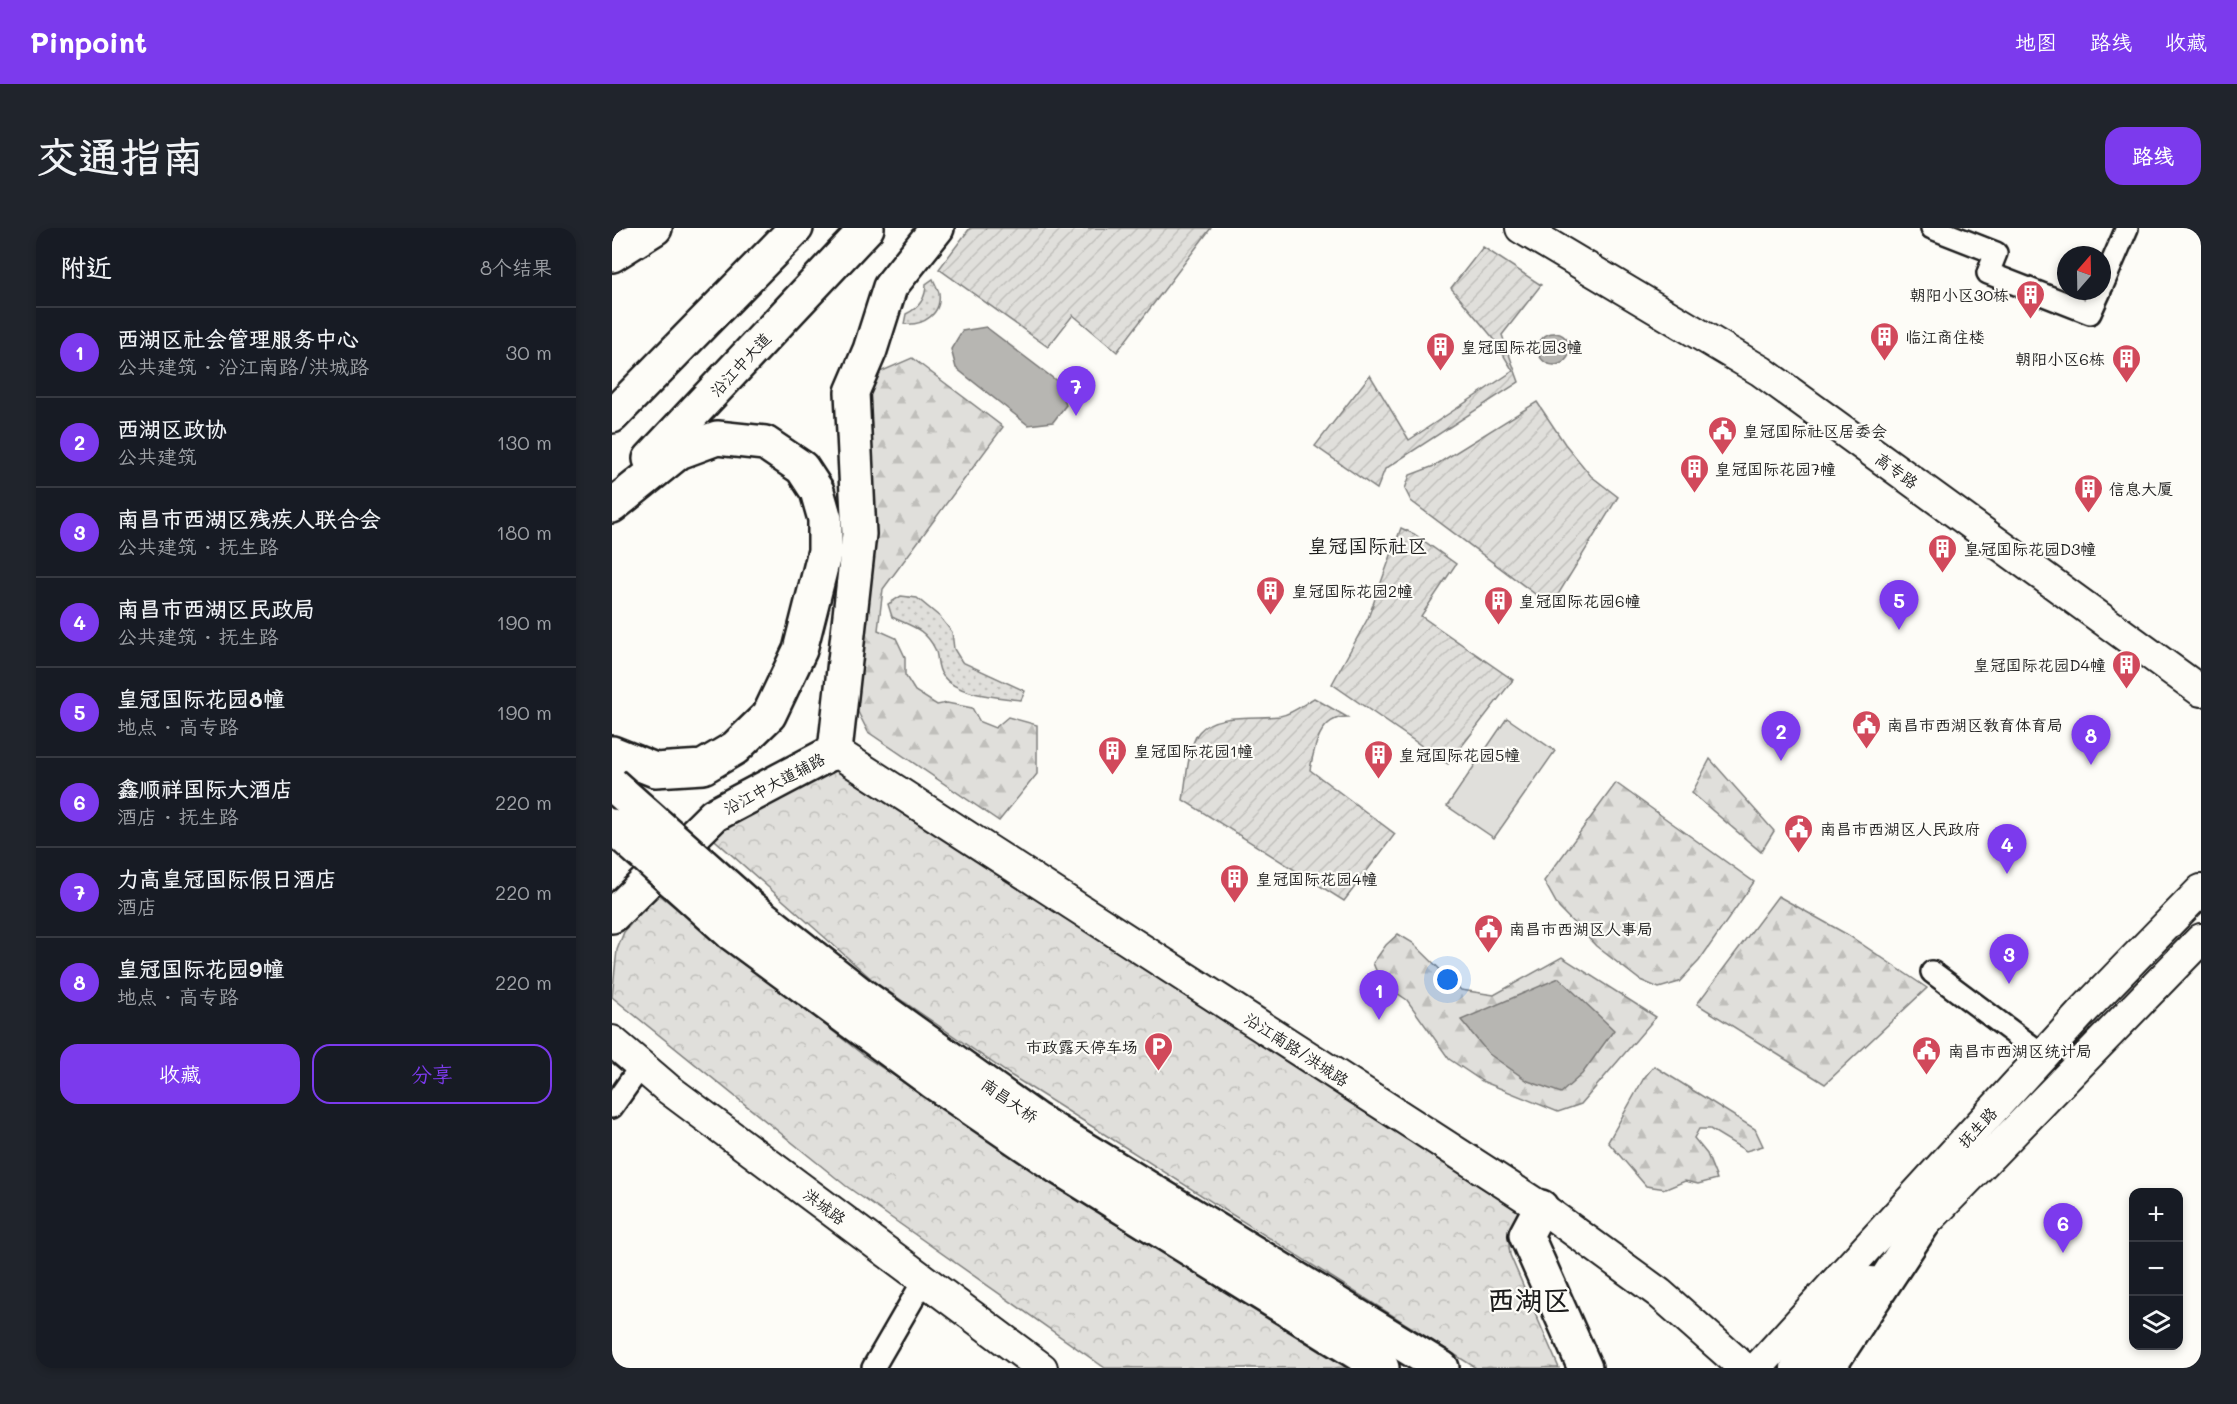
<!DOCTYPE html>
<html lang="zh">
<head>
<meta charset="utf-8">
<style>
  body { margin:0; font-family:Mali,"LXGW WenKai TC",sans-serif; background:#20242c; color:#f1f3f6 }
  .controls { position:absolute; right:18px; bottom:18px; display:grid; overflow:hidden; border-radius:12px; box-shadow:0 3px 9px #0003 }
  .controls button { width:54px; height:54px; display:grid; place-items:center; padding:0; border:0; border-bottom:2px solid #363941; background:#171b24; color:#f1f3f6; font:30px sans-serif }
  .compass { position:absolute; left:1445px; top:18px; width:54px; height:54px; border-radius:50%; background:#171b24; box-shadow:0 3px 9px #0003; rotate:20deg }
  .you { position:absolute; left:836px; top:752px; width:21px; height:21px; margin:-15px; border:4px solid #fff; border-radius:50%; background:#1a73e8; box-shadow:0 0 0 9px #1a73e833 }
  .badge { display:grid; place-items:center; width:39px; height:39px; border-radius:50%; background:#7c3aed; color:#fff; font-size:20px; font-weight:700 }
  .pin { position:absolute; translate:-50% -50px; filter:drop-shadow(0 2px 3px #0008) }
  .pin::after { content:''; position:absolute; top:32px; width:21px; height:18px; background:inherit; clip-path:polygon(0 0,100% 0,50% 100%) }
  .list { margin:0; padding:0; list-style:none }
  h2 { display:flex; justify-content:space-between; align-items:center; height:78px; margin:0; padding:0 24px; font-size:26px }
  h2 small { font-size:20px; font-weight:400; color:#9ea1a6 }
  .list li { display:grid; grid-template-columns:39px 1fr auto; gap:18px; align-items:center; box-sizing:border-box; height:90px; padding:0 24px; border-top:2px solid #363941 }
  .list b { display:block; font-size:22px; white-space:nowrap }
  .list p { margin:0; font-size:20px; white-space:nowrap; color:#9ea1a6 }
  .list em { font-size:20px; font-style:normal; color:#9ea1a6 }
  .actions { display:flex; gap:12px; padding:18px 24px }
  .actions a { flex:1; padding:14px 0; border:2px solid #7c3aed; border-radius:18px; text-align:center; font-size:21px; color:#7c3aed }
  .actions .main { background:#7c3aed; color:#fff }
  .icon { flex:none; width:33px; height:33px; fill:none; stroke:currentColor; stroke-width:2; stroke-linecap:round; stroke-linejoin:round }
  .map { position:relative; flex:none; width:1589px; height:1140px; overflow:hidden; border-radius:18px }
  header { display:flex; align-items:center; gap:36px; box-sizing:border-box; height:84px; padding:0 30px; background:#7c3aed; color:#fff }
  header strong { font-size:28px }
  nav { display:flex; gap:33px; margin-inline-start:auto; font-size:21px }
  .intro { display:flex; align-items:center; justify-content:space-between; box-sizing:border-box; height:144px; padding:0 36px }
  h1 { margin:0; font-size:42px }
  .button { padding:15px 27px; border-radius:18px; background:#7c3aed; color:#fff; font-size:21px; font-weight:700 }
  main { display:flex; gap:36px; padding:0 36px }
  aside { flex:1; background:#171b24; border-radius:18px; box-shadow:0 3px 9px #0003 }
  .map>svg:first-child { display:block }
  .grass { fill:url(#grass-dots); stroke:#7e7e7c; stroke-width:1.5 }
  .forest { fill:url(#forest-firs); stroke:#7e7e7c; stroke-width:1.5 }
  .park { fill:url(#park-crowns); stroke:#7e7e7c; stroke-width:1.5 }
  .garden { fill:url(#garden-furrows); stroke:#7e7e7c; stroke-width:1.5 }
  .pitch { fill:#e0dfdb; stroke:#7e7e7c; stroke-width:1.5 }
  .water { fill:#b7b6b2; stroke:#797876; stroke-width:1.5 }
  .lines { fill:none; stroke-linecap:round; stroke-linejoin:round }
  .street-casing { stroke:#1c1c1c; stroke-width:26 }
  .secondary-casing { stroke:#1c1c1c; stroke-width:34 }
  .primary-casing { stroke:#1c1c1c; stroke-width:38 }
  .highway-casing { stroke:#1c1c1c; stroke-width:38 }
  .street { stroke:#fdfcf7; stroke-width:21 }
  .secondary { stroke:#fdfcf7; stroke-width:30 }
  .primary { stroke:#fdfcf7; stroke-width:33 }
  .highway { stroke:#fdfcf7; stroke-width:33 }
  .highway-bridge-casing { stroke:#1c1c1c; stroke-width:38; stroke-linecap:butt }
  .highway-bridge { stroke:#fdfcf7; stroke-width:33 }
  .labels { text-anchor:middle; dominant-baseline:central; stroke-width:4.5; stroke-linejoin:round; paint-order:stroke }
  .poi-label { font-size:16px; fill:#1c1c1c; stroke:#fdfcf7; text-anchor:start }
  .street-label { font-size:16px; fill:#1c1c1c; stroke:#fdfcf7 }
  .quarter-label { font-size:20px; fill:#1c1c1c; stroke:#fdfcf7 }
  .town-label { font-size:28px; font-weight:bold; fill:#1c1c1c; stroke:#fdfcf7 }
</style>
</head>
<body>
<header>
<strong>Pinpoint</strong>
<nav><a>地图</a><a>路线</a><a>收藏</a></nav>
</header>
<div class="intro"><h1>交通指南</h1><a class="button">路线</a></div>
<main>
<aside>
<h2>附近<small>8个结果</small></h2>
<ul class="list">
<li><span class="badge">1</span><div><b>西湖区社会管理服务中心</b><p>公共建筑 · 沿江南路/洪城路</p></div><em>30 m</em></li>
<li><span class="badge">2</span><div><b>西湖区政协</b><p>公共建筑</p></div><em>130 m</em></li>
<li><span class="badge">3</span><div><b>南昌市西湖区残疾人联合会</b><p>公共建筑 · 抚生路</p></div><em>180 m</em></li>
<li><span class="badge">4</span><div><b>南昌市西湖区民政局</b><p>公共建筑 · 抚生路</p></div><em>190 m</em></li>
<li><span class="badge">5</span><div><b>皇冠国际花园8幢</b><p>地点 · 高专路</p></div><em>190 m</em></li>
<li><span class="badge">6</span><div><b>鑫顺祥国际大酒店</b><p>酒店 · 抚生路</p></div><em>220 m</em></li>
<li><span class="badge">7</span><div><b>力高皇冠国际假日酒店</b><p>酒店</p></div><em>220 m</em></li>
<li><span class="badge">8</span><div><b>皇冠国际花园9幢</b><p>地点 · 高专路</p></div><em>220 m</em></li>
</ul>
<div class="actions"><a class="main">收藏</a><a>分享</a></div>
</aside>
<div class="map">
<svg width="1589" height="1140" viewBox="0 0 1589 1140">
  <defs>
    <pattern id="grass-dots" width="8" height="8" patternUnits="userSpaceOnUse" patternTransform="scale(1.5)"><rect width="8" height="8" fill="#e0dfdb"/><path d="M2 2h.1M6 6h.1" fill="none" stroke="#c0bfbb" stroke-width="1.8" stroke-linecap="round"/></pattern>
    <pattern id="forest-firs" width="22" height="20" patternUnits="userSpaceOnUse" patternTransform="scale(1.5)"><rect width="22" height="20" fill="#e0dfdb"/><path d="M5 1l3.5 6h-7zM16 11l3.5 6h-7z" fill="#c0bfbb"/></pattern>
    <pattern id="park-crowns" width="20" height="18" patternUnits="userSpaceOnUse" patternTransform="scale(1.5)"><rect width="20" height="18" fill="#e0dfdb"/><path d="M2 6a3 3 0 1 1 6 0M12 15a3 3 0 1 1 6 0" fill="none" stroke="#c0bfbb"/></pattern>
    <pattern id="garden-furrows" width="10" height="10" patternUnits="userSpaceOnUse" patternTransform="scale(1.5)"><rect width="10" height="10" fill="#e0dfdb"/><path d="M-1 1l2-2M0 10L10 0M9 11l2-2" fill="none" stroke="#c0bfbb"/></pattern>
  </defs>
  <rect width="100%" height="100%" fill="#fdfcf7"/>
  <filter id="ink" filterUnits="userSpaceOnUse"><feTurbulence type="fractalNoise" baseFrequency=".0167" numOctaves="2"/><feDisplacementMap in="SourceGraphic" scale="12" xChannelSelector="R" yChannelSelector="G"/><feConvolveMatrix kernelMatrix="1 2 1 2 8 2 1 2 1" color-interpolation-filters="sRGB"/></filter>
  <g filter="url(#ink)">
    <g class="grass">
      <path d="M321,51C323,56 326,61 327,65C330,86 311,98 292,96L294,86C307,80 314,70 314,56Z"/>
      <path d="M289,368L305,370L328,389L340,404L342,421L350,434L413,463L409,472C386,469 346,468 331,448C324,439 327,430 323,421C313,400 298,398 280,389L276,376Z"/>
    </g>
    <g class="forest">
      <polygon points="300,130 391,199 271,361 266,402 284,410 293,429 293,447 303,463 325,477 335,475 360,480 368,494 383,500 396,489 425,497 425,546 387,593 256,504 238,468 261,310 257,171 261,147"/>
      <polygon points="1098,531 1162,603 1149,624 1080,565"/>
      <polygon points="1004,555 1142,654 1087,733 1067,754 1047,760 1028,752 984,718 947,680 932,653"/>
      <polygon points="1166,668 1236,707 1315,760 1213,856 1085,776"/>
      <polygon points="786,706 801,715 849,762 882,767 950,729 1044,789 969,876 946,884 870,853 837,831 795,772 769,754 761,735 774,717"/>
      <polygon points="1042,838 1143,901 1151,918 1134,923 1098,901 1087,901 1082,910 1095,926 1105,951 1086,956 1073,953 1054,961 1034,958 996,914 1032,850"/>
    </g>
    <g class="park">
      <polygon points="223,530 909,981 896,1007 898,1027 947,1140 864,1140 400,848 263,754 95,605"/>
      <polygon points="45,665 255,830 611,1063 735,1140 493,1140 234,958 0,769 5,722 12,704"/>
    </g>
    <g class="garden">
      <polygon points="358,0 599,0 505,124 461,87 436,119 327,41"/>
      <polygon points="871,19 929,57 890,107 907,154 773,241 765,261 703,218 758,147 797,212 901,143 882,111 839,60"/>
      <polygon points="925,174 953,216 979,248 1006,269 939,378 799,273 793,261 798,247 822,238"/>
      <polygon points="789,300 802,306 844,336 809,388 901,452 836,536 720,456 756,390"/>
      <path d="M702,470L735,489C707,489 702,520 698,542L783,606L732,673L571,572C574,555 576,517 587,504C603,484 647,491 668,488C680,486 692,476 702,470Z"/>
    </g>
    <polygon class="pitch" points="895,490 943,523 882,610 835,578"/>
    <g class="water">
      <polygon points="374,99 446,154 454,177 441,194 416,197 344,140 339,121 350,103"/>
      <circle cx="942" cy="121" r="16"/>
      <polygon points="947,750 1002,802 970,846 949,865 916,853 877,826 849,792"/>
    </g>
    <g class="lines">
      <defs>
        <g id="street">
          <polyline points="1320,0 1384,25 1376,45 1478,85 1488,63"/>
          <polyline points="1490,58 1515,0"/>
          <polyline points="1320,744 1431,827"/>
          <polyline points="0,879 29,838"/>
          <polyline points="261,1140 312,1052"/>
        </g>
        <g id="secondary">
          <polyline points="909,0 1149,143 1589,463"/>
          <polyline points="223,523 929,979 1047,1065 1132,1140"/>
          <polyline points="0,813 55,860 430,1140"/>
          <polyline points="1295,1014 1589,711"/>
          <polyline points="1145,1140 1474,780 1589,662"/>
          <polyline points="1184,1140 1259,1054"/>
        </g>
        <polyline id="primary" points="0,688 102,587 223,523"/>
        <g id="highway">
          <polyline points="0,27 43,0"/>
          <polyline points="0,188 184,0"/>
          <polyline points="38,231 255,0"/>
          <polyline points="0,278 67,224 105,210 153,215 190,240 205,263 213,291 213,323 188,422 157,487 123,520 91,539 43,542 0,525"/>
          <polyline points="223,523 247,306 240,164 258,122 278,59 325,0"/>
          <polyline points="139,680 248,766 423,891 830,1140"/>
          <polyline points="119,705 320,853 446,939 770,1140"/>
          <polyline points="929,979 914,1007 973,1140"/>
          <polyline points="1216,1140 1312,994"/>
        </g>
      </defs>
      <use href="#street" class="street-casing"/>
      <use href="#secondary" class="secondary-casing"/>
      <use href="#primary" class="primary-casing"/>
      <use href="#highway" class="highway-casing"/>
      <use href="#street" class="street"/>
      <use href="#secondary" class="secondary"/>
      <use href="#primary" class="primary"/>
      <use href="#highway" class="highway"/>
      <defs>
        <g id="highway-bridge">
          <polyline points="0,556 139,680"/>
          <polyline points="0,598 119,705"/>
        </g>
      </defs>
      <use href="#highway-bridge" class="highway-bridge-casing"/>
      <use href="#highway-bridge" class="highway-bridge"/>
    </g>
  </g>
  <defs>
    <symbol id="building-pin" viewBox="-11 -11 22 30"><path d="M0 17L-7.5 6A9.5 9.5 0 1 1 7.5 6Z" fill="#d1495b" stroke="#fdfcf7"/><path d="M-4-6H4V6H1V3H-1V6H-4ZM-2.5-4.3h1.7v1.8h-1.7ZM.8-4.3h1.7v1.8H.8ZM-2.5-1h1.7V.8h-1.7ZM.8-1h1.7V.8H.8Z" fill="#fff"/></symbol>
    <symbol id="civic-pin" viewBox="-11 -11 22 30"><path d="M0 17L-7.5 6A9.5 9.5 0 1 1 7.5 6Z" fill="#d1495b" stroke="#fdfcf7"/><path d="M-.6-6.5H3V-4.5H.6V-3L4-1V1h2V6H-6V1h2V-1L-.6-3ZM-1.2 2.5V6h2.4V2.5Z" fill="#fff"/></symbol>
    <symbol id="parking-pin" viewBox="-11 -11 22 30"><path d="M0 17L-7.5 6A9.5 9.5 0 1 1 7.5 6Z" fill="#d1495b" stroke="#fdfcf7"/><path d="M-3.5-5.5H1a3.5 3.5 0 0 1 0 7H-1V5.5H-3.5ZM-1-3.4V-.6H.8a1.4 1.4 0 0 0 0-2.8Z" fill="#fff"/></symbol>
  </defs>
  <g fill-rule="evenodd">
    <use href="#building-pin" x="1402" y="50" width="33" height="45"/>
    <use href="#building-pin" x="1256" y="92" width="33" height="45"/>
    <use href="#building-pin" x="812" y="102" width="33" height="45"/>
    <use href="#building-pin" x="1498" y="114" width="33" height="45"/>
    <use href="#civic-pin" x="1094" y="186" width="33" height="45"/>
    <use href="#building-pin" x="1066" y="224" width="33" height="45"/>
    <use href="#building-pin" x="1460" y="244" width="33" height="45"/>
    <use href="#building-pin" x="1314" y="304" width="33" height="45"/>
    <use href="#building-pin" x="642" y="346" width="33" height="45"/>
    <use href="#building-pin" x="870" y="356" width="33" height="45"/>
    <use href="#building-pin" x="1498" y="420" width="33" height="45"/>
    <use href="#civic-pin" x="1238" y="480" width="33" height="45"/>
    <use href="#building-pin" x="484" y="506" width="33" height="45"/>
    <use href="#building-pin" x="750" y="510" width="33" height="45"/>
    <use href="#civic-pin" x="1170" y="584" width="33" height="45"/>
    <use href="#building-pin" x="606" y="634" width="33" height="45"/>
    <use href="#civic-pin" x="860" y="684" width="33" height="45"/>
    <use href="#parking-pin" x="530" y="802" width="33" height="45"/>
    <use href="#civic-pin" x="1298" y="806" width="33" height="45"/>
  </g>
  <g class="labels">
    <g class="poi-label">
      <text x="1397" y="66" text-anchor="end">朝阳小区30栋</text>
      <text x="1293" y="108">临江商住楼</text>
      <text x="849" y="118">皇冠国际花园3幢</text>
      <text x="1493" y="130" text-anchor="end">朝阳小区6栋</text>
      <text x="1131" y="202">皇冠国际社区居委会</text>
      <text x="1103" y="240">皇冠国际花园7幢</text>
      <text x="1497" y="260">信息大厦</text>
      <text x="1352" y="320">皇冠国际花园D3幢</text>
      <text x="680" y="362">皇冠国际花园2幢</text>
      <text x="907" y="372">皇冠国际花园6幢</text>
      <text x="1494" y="436" text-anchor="end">皇冠国际花园D4幢</text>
      <text x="1275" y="496">南昌市西湖区教育体育局</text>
      <text x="522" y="522">皇冠国际花园1幢</text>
      <text x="787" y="526">皇冠国际花园5幢</text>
      <text x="1208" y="600">南昌市西湖区人民政府</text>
      <text x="644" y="650">皇冠国际花园4幢</text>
      <text x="897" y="700">南昌市西湖区人事局</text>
      <text x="526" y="818" text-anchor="end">市政露天停车场</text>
      <text x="1336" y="822">南昌市西湖区统计局</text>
    </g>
    <g class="street-label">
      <text transform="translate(128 136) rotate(-47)">沿江中大道</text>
      <text transform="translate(1285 242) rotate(36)">高专路</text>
      <text transform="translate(162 555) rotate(-28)">沿江中大道辅路</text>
      <text transform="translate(685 821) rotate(33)">沿江南路/洪城路</text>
      <text transform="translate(398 872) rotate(35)">南昌大桥</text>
      <text transform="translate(1365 899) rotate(-47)">抚生路</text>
      <text transform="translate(213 978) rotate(37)">洪城路</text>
    </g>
    <g class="quarter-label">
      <text x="756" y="317">皇冠国际社区</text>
    </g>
    <g class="town-label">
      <text x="917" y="1071">西湖区</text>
    </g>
  </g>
</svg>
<div class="controls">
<button>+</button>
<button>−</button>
<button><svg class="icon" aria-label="layers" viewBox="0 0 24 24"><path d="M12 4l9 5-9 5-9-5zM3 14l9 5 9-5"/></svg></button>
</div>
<svg class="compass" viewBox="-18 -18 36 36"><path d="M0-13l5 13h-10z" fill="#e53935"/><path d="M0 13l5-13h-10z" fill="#9ea1a6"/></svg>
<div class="you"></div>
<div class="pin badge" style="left:767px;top:792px">1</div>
<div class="pin badge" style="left:1169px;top:533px">2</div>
<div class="pin badge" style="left:1397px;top:756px">3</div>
<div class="pin badge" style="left:1395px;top:646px">4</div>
<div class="pin badge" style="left:1287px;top:402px">5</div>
<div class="pin badge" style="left:1451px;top:1025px">6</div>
<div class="pin badge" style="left:464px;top:188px">7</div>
<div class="pin badge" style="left:1479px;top:537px">8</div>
</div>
</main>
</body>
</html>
